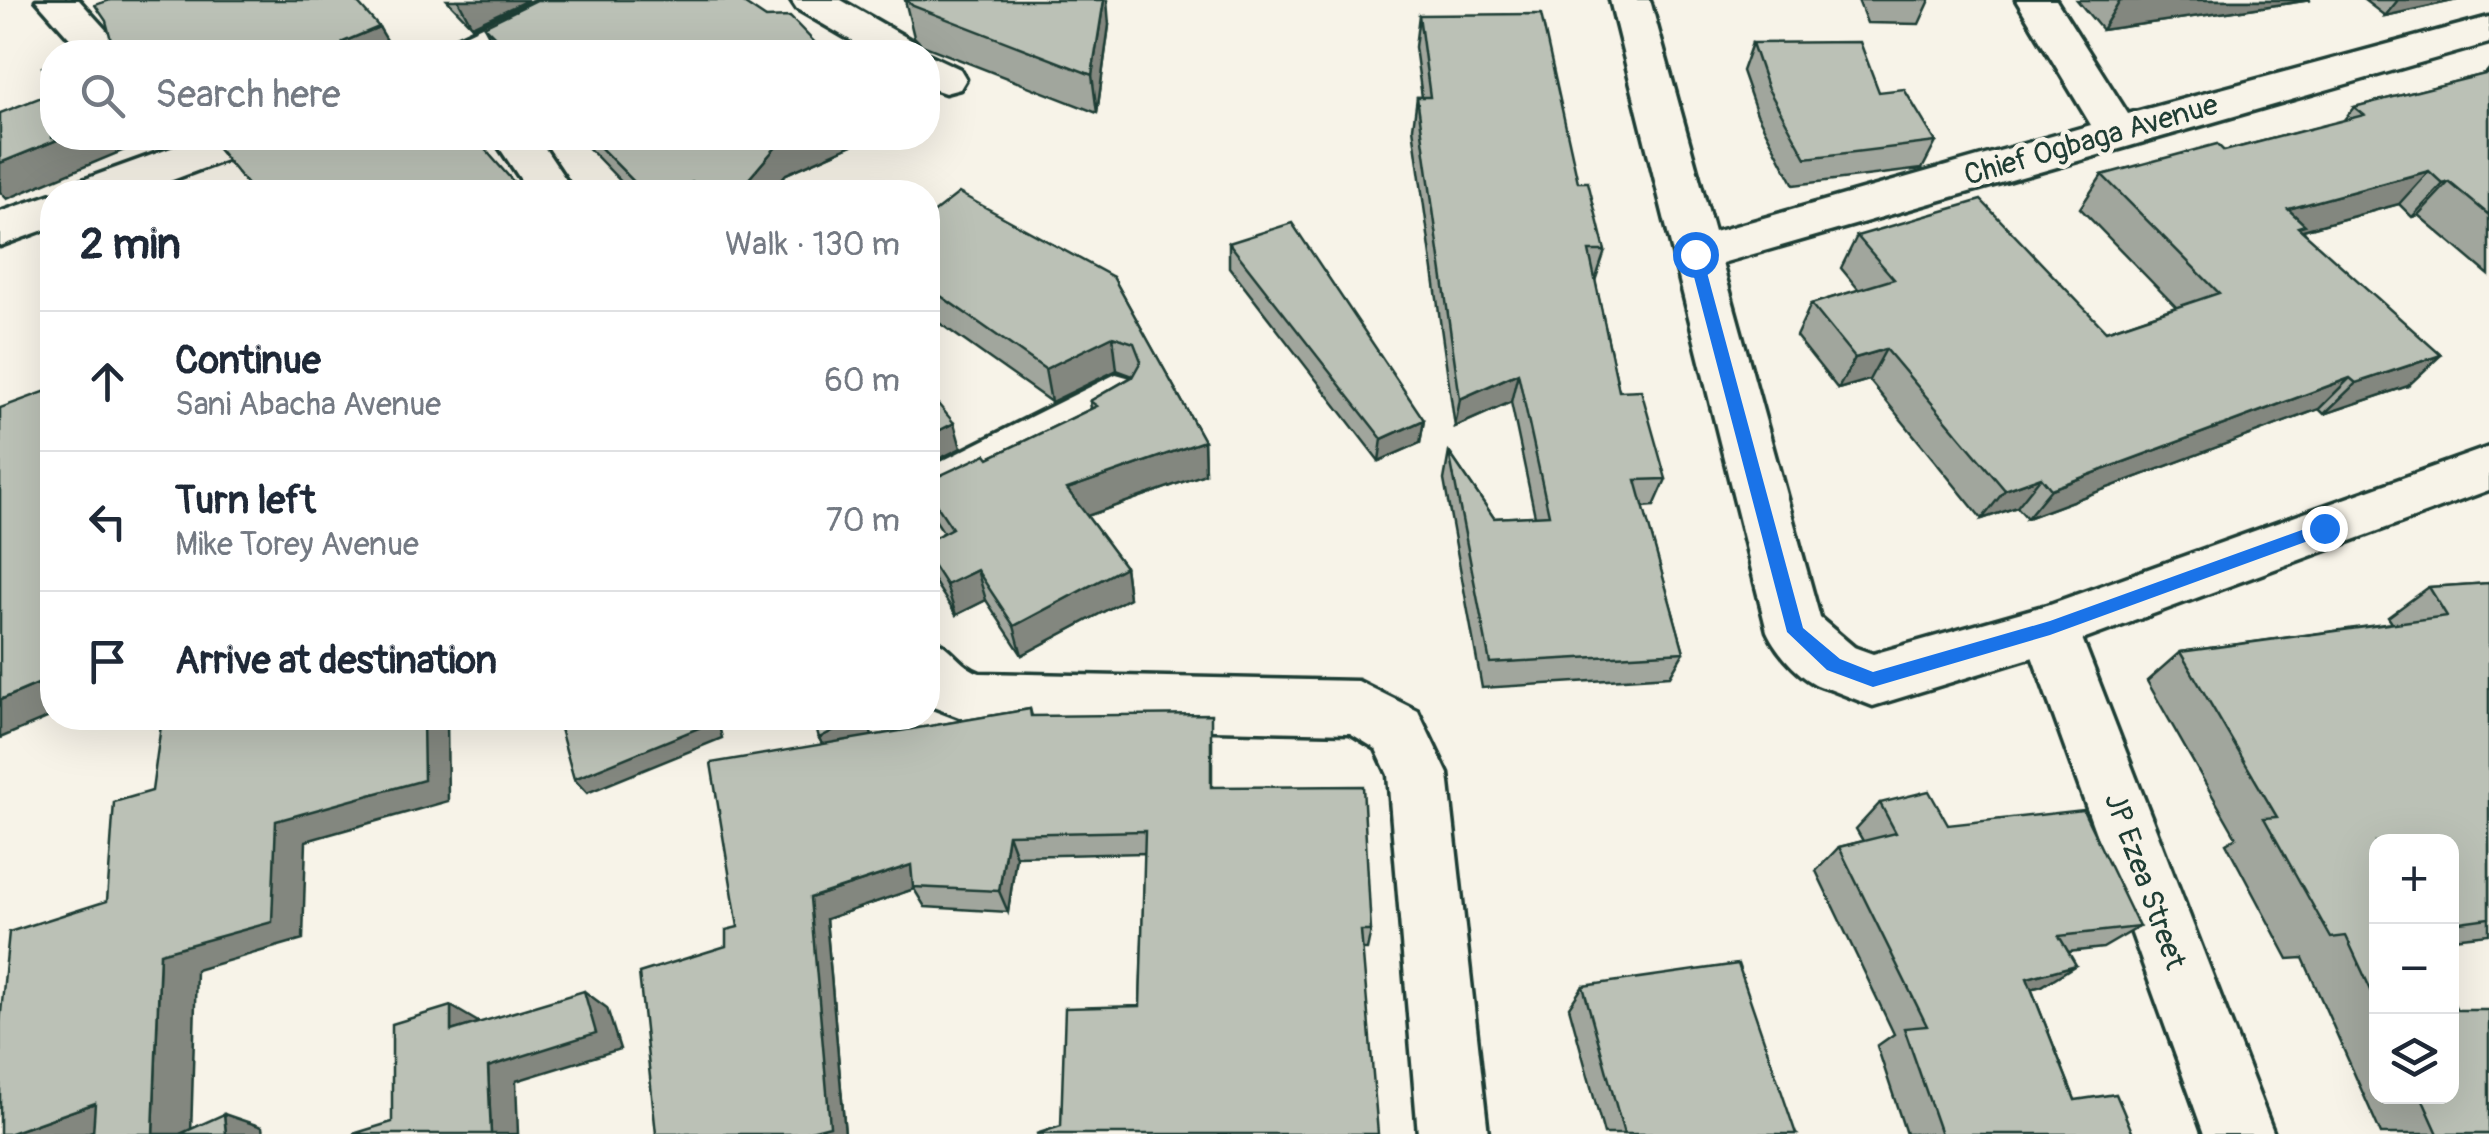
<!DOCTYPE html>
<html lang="en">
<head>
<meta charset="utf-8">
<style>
  body { margin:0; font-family:Pangolin,sans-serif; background:#f6f6f7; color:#1f2937 }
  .controls { position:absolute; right:30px; bottom:30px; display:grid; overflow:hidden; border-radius:20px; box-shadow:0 10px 40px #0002 }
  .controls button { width:90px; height:90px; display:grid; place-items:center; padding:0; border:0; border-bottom:2px solid #e0e1e3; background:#fff; color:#1f2937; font:50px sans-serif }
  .stop { position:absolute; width:30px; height:30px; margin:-22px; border:8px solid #1a73e8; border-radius:50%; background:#fff }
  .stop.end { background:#1a73e8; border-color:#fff; box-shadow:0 2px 10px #0008 }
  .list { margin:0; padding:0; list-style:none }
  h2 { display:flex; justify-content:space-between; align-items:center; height:130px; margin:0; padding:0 40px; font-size:42px }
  h2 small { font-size:32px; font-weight:400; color:#747a83 }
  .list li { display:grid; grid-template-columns:65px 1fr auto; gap:30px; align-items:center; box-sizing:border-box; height:140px; padding:0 40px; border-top:2px solid #e0e1e3 }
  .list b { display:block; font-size:38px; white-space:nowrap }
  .list p { margin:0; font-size:32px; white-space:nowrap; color:#747a83 }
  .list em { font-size:32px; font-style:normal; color:#747a83 }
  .icon { flex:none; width:55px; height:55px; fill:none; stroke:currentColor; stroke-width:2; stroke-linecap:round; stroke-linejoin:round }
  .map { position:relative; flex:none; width:2489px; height:1134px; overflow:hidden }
  .search { position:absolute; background:#fff; box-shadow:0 10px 40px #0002; left:40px; top:40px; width:900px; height:110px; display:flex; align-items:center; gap:25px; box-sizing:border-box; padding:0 35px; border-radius:40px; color:#747a83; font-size:38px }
  .panel { position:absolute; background:#fff; box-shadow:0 10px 40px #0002; left:40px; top:180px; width:900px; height:550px; border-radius:40px }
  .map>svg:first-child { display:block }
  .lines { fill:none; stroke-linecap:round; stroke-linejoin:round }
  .minor-casing { stroke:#1f3d34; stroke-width:7 }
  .major-casing { stroke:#1f3d34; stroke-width:7 }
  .minor { fill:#f7f3e8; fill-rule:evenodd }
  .major { fill:#f7f3e8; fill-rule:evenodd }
  .wall { fill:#a1a69d; stroke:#1f3d34; stroke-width:2.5 }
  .shaded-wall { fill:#83877f; stroke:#1f3d34; stroke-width:2.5 }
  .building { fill:#bbc1b6; stroke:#1f3d34; stroke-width:2.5 }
  .route { fill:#1a73e8 }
  .labels { text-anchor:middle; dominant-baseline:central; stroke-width:9; stroke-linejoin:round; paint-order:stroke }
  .street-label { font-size:30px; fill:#1f3d34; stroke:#f7f3e8 }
</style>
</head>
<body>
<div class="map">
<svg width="2489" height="1134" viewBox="0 0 2489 1134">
  <rect width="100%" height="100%" fill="#f7f3e8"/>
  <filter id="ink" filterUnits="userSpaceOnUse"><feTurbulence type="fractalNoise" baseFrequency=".01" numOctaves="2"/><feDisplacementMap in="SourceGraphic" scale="20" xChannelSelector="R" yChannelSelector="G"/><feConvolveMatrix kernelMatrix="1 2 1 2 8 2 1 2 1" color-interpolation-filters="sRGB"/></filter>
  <g filter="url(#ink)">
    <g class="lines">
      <defs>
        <g id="minor">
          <polygon points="36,0 79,0 126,52 82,52"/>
          <polygon points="537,0 590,0 584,9 494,52 440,52 446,43"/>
          <polygon points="791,0 841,0 916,43 922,52 871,52 797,9"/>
          <path d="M1610,0H1650L1714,232L2091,125L2016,0H2056L2128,114L2489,17V43L1722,263L1820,618L1854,647L1863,665L1854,683C1847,685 1838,690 1831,689C1805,686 1777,653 1767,631Z"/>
          <polygon points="928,54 960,69 966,79 960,89 945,93 928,87"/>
          <polygon points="199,138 264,138 258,148 140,192 73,192 80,181"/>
          <polygon points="493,138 538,138 574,192 529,192"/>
          <polygon points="52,194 52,227 0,246 0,212"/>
          <polygon points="1116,374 1134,379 1141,393 1134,407 1032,465 928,513 928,468"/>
          <polygon points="2050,604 2070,611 2078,628 2274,1134 2204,1134 2022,628 2030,611"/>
          <path d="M928,637C953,646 957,665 980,673L1358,681L1418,711L1448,774L1488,1134H1418L1388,775L1376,749L1350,733L980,725L928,705Z"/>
        </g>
        <polygon id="major" points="2489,447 2489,490 2050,652 1873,706 1814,683 1805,665 1814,647 1834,640 1873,654 2050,604"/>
      </defs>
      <use href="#minor" class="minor-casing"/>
      <use href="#major" class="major-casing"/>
      <use href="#minor" class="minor"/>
      <use href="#major" class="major"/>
    </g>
    <g class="wall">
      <polygon points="447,0 528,0 472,26"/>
      <polygon points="905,0 1109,25 1097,113 922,45 914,37"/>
      <polygon points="1858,0 1930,0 1919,24 1867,23"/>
      <polygon points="2077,0 2311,0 2102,30"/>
      <polygon points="2364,0 2457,0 2385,16"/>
      <polygon points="1419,15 1578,182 1605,251 1595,281 1619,391 1666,479 1654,506 1643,507 1684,652 1670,676 1482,688 1444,480 1449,452 1494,518 1535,516 1511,402 1455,427 1413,128 1417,97 1422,97 1415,47"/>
      <polygon points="766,18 824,52 498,52 484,26"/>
      <polygon points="1752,43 1879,92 1936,142 1922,169 1794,185 1757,114 1742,71"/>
      <polygon points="2489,69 2489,275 2418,215 2412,217 2399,204 2303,230 2408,386 2324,414 2319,409 2027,518 2017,507 1982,519 1869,380 1838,389 1796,336 1811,304 1859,290 1841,268 1857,236 2106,331 2176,307 2080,208 2102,175 2224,151 2343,121 2354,107 2485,74"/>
      <polygon points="579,138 868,138 786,174 770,192 631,192"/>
      <polygon points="928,217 1113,277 1204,441 1205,474 1087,516 1125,567 1129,598 1022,655 986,600 956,615 930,575 928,567 928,541 944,533 932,515 928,502 928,481 989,458 1091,409 1090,401 1133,376 1117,370 1051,402 928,315"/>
      <polygon points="1229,243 1424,420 1420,443 1379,461 1229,267"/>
      <polygon points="2489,583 2489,934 2452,938 2452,842 2376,842 2376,1096 2452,1096 2489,1134 2381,1134 2303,958 2288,959 2226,843 2236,837 2147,681 2180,652 2392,623 2388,617 2429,587"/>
      <polygon points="1030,709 1032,716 1212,739 1212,787 1371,931 1367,950 1363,950 1061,1126 1140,1006 1145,853 1016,856 1008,912 925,907 914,889 826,919 845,1134 656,1134 726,946 738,927 822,744 819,738 872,736"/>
      <polygon points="1880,803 1948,825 2139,927 2103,948 2068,952 2042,986 2031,988 2075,1100 2133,1134 1906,1134 1877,1046 1894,1034 1816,871 1839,847 1863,841 1856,829"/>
      <polygon points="1583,986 1796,1134 1604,1134 1569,1007"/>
    </g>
    <g class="shaded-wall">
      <polygon points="458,0 528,0 472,26"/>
      <polygon points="1104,0 1107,0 1109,25 1097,113 1092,75"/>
      <polygon points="2120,0 2311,0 2102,30"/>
      <polygon points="2398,0 2457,0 2385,16"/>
      <polygon points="379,27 394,52 350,52 343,42"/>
      <polygon points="62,138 190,138 161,148 153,138 7,199 0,192 0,163"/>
      <polygon points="798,138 868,138 786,174 770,192 751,192 747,181 776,147"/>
      <polygon points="2429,171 2399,204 2299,231 2288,209"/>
      <polygon points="693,182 698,192 669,192"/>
      <polygon points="2449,182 2418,215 2412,217 2443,184"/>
      <polygon points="1113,336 1117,370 1051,402 1045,369"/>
      <polygon points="1886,349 1869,380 1838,389 1855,358"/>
      <polygon points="2441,355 2408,386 2324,414 2356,383"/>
      <polygon points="1518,373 1511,402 1455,427 1460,399"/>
      <polygon points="2350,378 2319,409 2027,518 2051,489"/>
      <polygon points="1424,420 1420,443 1379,461 1382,439"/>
      <polygon points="954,423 961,448 928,464 928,436"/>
      <polygon points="1204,441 1205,474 1073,521 1067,489"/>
      <polygon points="2041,477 2017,507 1982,519 2005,490"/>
      <polygon points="1125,567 1129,598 1022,655 1014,626"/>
      <polygon points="977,570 986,600 956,615 946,585"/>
      <polygon points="52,678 52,716 0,738 0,700"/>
      <polygon points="423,718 447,718 448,801 306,841 303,939 196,970 191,1134 153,1134 160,953 276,821"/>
      <polygon points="710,718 717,718 722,738 587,793 574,779"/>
      <polygon points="857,718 867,718 872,736 830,758 819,738"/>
      <polygon points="1008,834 1016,856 1008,912 999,891"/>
      <polygon points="911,865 914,889 826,919 845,1134 799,1134 810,898"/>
      <polygon points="2076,965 2042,986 1995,998 2027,978"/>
      <polygon points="584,991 607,1008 620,1049 516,1081 518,1134 491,1134 488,1067"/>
      <polygon points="451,1006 480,1023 451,1031"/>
      <polygon points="95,1103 134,1116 84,1134 8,1134"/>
      <polygon points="224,1114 262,1127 263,1134 226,1134"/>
    </g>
    <g class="building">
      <polygon points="110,0 355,0 379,27 343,42 352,52 79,52 111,40 106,21 95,5"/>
      <polygon points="537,0 739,0 766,18 790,17 824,52 510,52 484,26"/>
      <polygon points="906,0 1104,0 1092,75 913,6"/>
      <polygon points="1541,14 1578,182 1588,182 1605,251 1589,251 1619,391 1641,390 1666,479 1636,480 1684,652 1490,663 1449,452 1494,518 1549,515 1518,373 1460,399 1417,97 1430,97 1419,15"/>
      <polygon points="1860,42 1879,92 1904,89 1936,142 1806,158 1767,87 1752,43"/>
      <polygon points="52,63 52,84 42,67"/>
      <polygon points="2489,73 2489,215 2449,182 2443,184 2429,171 2288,209 2305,225 2298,227 2441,355 2356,383 2350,378 2051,489 2041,477 2005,490 1886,349 1855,358 1811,304 1894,279 1857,236 1981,200 2106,331 2219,293 2102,175 2217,144 2224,151 2364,115 2354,107"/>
      <polygon points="52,93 52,138 62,138 0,163 0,113"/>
      <polygon points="209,138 475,138 518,187 520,192 381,192 380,188 371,192 253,192"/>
      <polygon points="591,138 798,138 776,147 747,181 757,192 701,192 693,182 669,192 644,192"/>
      <polygon points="959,193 1113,277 1204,441 1067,489 1125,567 1014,626 977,570 946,585 928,557 928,541 952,528 928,492 928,481 986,454 989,458 1097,406 1090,401 1132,377 1141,361 1134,343 1113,336 1045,369 928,287 928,217"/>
      <polygon points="1292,223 1424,420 1382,439 1229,243"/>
      <polygon points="52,389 52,678 0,700 0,408"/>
      <polygon points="928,392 954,423 928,436"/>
      <polygon points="2489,583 2489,918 2452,923 2452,842 2376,842 2376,1001 2346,936 2331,938 2264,818 2277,817 2180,652 2447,616 2429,587"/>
      <polygon points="1030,709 1031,716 1211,714 1211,787 1363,786 1371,931 1361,931 1378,1134 1036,1134 1061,1126 1065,1008 1140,1006 1145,831 1008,834 999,891 913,887 911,865 810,898 830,1126 799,1134 656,1134 639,973 726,946 726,930 738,927 711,763"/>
      <polygon points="162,718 423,718 424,780 276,821 272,922 160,953 153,1134 93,1134 95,1103 8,1134 0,1134 0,1023 9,932 107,901 114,802 152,791"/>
      <polygon points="557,718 710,718 711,723 574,779"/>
      <polygon points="814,718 857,718 819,738"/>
      <polygon points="1929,791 1948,825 2083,810 2139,927 2059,936 2076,965 2027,978 2075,1100 2116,1094 2133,1134 1941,1134 1904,1028 1927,1026 1839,847 1896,833 1880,803"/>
      <polygon points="1738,964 1796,1134 1624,1134 1583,986"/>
      <polygon points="584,991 596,1033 488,1067 491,1134 353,1134 392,1122 392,1024 451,1006 451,1031"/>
      <polygon points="2452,1000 2457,1010 2489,1010 2489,1134 2438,1134 2421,1096 2452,1096"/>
      <polygon points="224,1114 226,1134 180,1134"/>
    </g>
  </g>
  <polygon class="route" points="1695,250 1702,254 1803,628 1840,659 1873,672 2050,621 2324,522 2332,528 2330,533 2050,635 1873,687 1827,670 1787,632 1688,254"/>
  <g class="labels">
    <g class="street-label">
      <text transform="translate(2091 140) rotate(-16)">Chief Ogbaga Avenue</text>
      <text transform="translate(2145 881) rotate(70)">JP Ezea Street</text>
    </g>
  </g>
</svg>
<div class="controls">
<button>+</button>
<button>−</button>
<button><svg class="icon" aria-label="layers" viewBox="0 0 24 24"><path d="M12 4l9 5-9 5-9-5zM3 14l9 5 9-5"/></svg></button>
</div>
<div class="stop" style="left:1695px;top:254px"></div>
<div class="stop end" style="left:2324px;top:528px"></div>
<div class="search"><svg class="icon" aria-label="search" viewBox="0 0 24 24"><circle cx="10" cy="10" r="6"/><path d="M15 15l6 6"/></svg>Search here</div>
<section class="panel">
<h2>2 min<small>Walk · 130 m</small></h2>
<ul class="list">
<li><svg class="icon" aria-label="ahead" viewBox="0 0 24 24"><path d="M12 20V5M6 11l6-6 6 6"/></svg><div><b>Continue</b><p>Sani Abacha Avenue</p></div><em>60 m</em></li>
<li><svg class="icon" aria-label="left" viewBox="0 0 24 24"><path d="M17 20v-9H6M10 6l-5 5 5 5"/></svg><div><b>Turn left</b><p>Mike Torey Avenue</p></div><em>70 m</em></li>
<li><svg class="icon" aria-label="arrive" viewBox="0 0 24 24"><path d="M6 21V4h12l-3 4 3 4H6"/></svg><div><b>Arrive at destination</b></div></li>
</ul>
</section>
</div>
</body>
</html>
